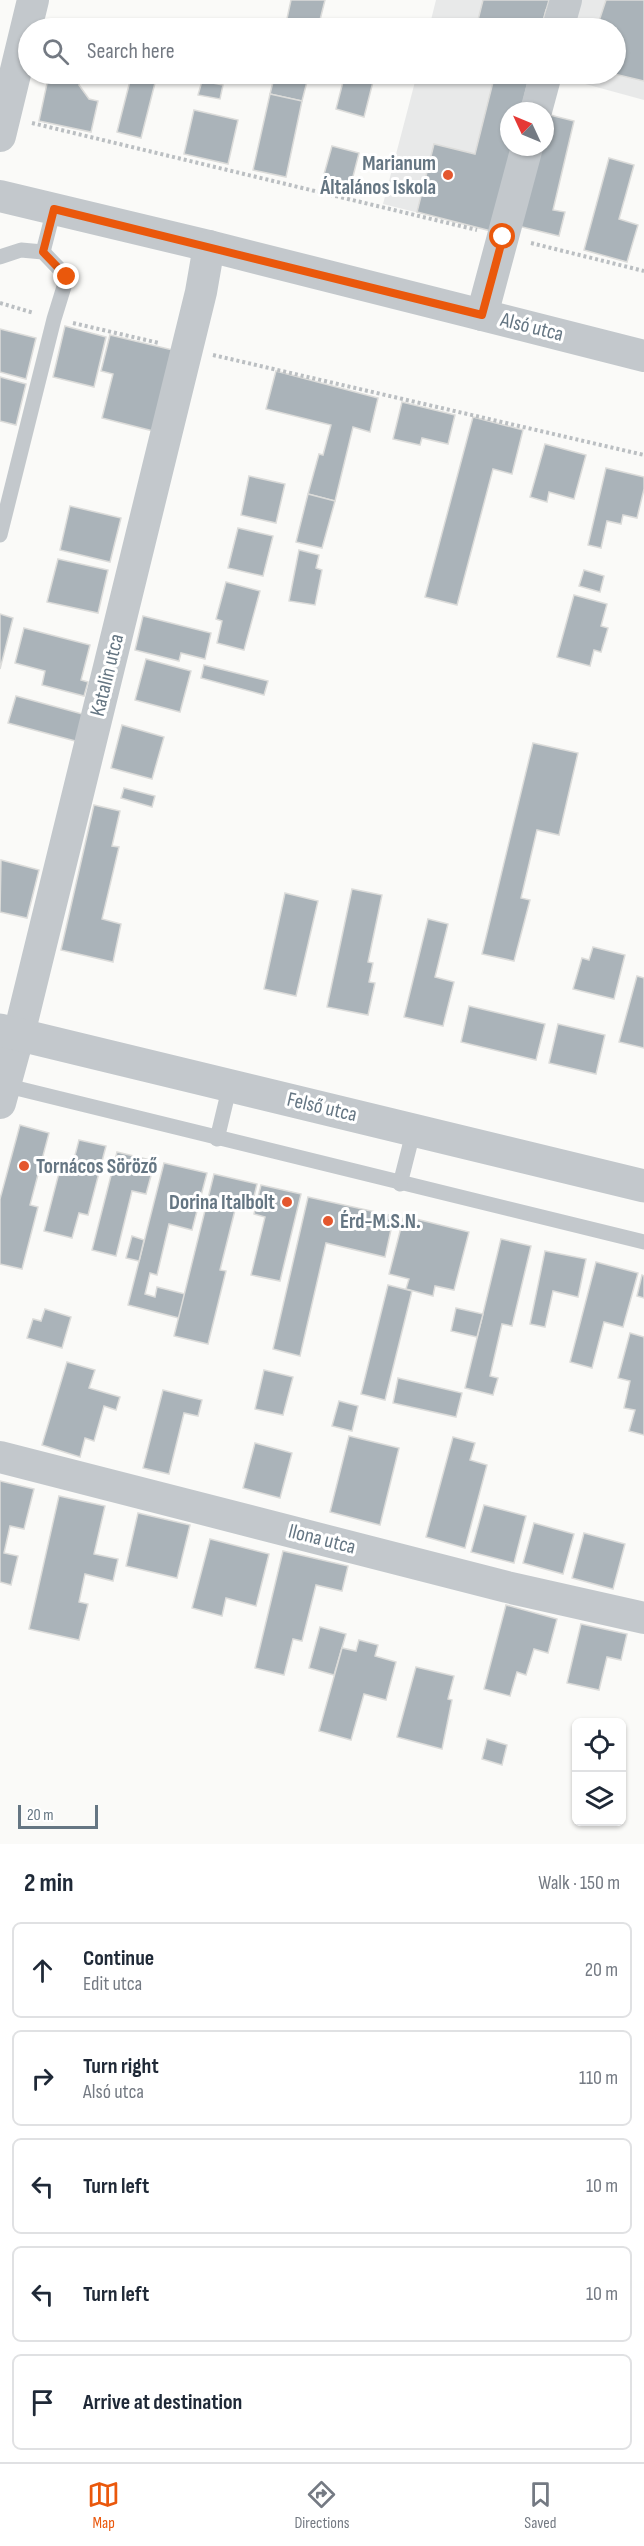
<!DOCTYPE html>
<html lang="en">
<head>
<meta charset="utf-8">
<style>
  body { margin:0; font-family:"Sofia Sans Condensed",sans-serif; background:#f2f2f3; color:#1f2937 }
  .controls { position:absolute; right:18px; bottom:18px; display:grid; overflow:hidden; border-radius:9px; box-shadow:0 2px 4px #0004 }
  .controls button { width:54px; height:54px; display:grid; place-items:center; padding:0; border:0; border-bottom:2px solid #e0e1e3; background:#fff; color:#1f2937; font:30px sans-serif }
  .compass { position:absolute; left:500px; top:102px; width:54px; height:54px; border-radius:50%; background:#fff; box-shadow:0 2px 4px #0004; rotate:314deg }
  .scale { position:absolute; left:18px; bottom:15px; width:80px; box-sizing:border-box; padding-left:6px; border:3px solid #657683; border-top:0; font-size:16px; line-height:21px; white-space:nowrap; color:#657683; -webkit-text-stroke:4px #fff; paint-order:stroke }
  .stop { position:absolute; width:18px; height:18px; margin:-14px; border:4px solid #ea580c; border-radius:50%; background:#fff }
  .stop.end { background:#ea580c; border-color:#fff; box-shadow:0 2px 6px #0008 }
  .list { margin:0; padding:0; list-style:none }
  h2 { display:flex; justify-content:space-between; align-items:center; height:78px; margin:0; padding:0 24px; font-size:26px }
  h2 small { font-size:20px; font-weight:400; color:#747a83 }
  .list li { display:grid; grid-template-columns:39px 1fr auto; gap:18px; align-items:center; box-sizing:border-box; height:96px; margin:0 12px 12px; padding:0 12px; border:2px solid #e0e1e3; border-radius:9px }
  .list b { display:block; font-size:22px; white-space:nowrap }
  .list p { margin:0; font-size:20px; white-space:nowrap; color:#747a83 }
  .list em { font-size:20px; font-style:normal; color:#747a83 }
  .icon { flex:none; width:33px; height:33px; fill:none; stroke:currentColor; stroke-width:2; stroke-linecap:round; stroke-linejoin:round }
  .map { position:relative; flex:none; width:644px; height:1844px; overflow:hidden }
  .search { position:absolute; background:#fff; box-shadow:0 2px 4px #0004; left:18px; right:18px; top:18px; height:66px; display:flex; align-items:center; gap:15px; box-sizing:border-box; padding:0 21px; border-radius:33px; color:#747a83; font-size:22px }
  .sheet { height:618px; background:#fff }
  nav { display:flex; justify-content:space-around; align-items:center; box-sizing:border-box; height:84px; border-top:2px solid #e0e1e3; background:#fff; font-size:16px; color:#747a83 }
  nav a { display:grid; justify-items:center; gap:3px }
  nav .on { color:#ea580c }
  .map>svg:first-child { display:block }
  .built { fill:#e8e9e9 }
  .building { fill:#aab3b9; stroke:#dcdcda; stroke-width:1.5 }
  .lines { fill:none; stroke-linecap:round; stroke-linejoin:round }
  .path { stroke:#bbbfc2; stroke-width:4; stroke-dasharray:3 3; stroke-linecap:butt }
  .service { stroke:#c3c8cc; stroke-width:15 }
  .minor { stroke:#c3c8cc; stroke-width:32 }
  .tertiary { stroke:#c3c8cc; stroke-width:33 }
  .route { stroke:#ea580c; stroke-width:8 }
  .poi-dot { fill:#e4572e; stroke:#fff; stroke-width:2 }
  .labels { text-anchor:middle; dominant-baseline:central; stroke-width:6; stroke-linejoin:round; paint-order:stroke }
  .poi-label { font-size:21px; font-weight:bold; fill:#657683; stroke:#fff; text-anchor:end }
  .street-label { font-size:21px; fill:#657683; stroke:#fff }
</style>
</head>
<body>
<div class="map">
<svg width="644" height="1844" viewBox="0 0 644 1844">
  <rect width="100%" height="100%" fill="#fafaf8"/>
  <g class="built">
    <polygon points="436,0 549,0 541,28 429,28"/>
    <polygon points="578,0 644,0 644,100 556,76 556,74 616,74 616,28 570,28"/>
    <polygon points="417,74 530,74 509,111 509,147 491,231 383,204"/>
  </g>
  <g class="building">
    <polygon points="291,0 325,0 318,28 285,28"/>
    <polygon points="483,0 549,0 541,28 476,28"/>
    <polygon points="606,0 644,0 644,81 614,74 616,28 598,24"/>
    <polygon points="546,10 612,28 567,28 543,22"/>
    <polygon points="61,19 93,26 93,28 59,28"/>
    <polygon points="215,24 230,28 214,28"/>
    <polygon points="49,74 82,74 79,85 89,99 98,101 91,132 39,121"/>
    <polygon points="275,74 309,74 302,101 270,94"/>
    <polygon points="345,74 375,74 364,117 336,109"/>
    <polygon points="495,74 530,74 521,111 509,111 509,147 512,147 491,231 417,212 434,144 475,154"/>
    <polygon points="131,77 155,83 141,138 117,132"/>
    <polygon points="202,81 223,85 220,99 198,95"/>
    <polygon points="270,94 302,101 286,177 253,170"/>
    <polygon points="194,110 238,120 228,164 184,154"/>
    <polygon points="546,114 574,121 553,210 565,212 559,236 518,226 538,147 545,147"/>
    <polygon points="332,146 359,153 349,192 321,185"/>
    <polygon points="609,158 634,165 619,219 638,225 627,262 584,250"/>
    <polygon points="65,326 106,337 94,387 53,377"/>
    <polygon points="0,329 36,338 26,379 0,372"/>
    <polygon points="110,335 177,351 157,432 102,418 113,374 101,371"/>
    <polygon points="276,371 378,398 370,432 353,427 335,501 308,494 319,454 323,455 331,425 266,409"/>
    <polygon points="0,377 26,384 16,425 0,421"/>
    <polygon points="402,402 455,415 448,444 422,438 420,445 393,439"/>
    <polygon points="473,417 523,430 512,474 493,469 457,605 425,597"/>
    <polygon points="545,444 586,455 574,499 549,492 547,502 530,497"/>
    <polygon points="606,468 644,477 644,489 637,518 623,515 621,524 607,521 601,548 588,545"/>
    <polygon points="249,476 285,484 276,523 241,515"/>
    <polygon points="308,494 335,501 322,548 296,542"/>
    <polygon points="70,506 121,518 110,562 60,550"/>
    <polygon points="238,528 273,536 263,576 228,568"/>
    <polygon points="299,550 319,555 316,568 322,570 315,605 289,601"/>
    <polygon points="58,559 108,570 98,613 47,602"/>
    <polygon points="584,570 604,576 600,592 579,586"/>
    <polygon points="226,582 260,591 244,650 217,643 222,621 216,619"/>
    <polygon points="574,595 607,604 601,626 608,628 601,652 594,650 590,666 557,657"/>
    <polygon points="0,614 13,618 0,669"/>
    <polygon points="143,616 211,633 205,659 181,653 179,661 135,650"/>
    <polygon points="24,628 90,645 81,680 88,682 84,696 42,685 45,671 15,663"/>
    <polygon points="146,659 191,671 180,712 135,700"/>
    <polygon points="204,665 268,681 264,695 201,678"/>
    <polygon points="16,696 86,715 79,742 8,723"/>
    <polygon points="122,725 164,737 152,779 111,768"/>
    <polygon points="533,743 578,753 559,835 537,830 521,898 530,900 514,961 482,954"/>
    <polygon points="124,788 155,796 152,807 121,798"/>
    <polygon points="94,805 120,811 112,846 119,847 102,919 121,924 113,962 61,950"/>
    <polygon points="1,860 39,870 27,918 0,912"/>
    <polygon points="352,889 382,895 368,962 373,963 369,982 375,983 368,1015 327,1007"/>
    <polygon points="285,893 318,901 296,996 264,989"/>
    <polygon points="428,919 448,924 435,977 454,982 443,1026 404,1017"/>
    <polygon points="593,947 625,955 614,999 573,989 582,958 589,960"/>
    <polygon points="637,976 644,978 644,1048 619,1042"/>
    <polygon points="469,1006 545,1024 536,1060 461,1042"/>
    <polygon points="558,1024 605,1035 596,1074 549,1063"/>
    <polygon points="20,1125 49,1133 30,1205 38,1207 22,1269 0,1264 0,1199"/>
    <polygon points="79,1140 106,1146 88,1215 79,1213 72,1238 44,1231 62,1161 73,1163"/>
    <polygon points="117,1152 155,1161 146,1194 132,1191 116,1256 92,1250"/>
    <polygon points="164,1163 207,1173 192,1230 169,1224 157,1275 150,1273 145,1294 155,1297 157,1287 185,1294 179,1318 128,1305"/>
    <polygon points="214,1174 257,1184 251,1209 236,1206 220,1270 226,1271 208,1344 174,1336"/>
    <polygon points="261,1185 301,1194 280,1281 251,1275 265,1217 254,1214"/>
    <polygon points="308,1197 394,1216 385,1257 326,1243 300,1356 273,1349"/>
    <polygon points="404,1216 469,1232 454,1290 435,1286 433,1296 406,1289 409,1279 389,1274"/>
    <polygon points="132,1236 144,1240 139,1261 126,1258"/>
    <polygon points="501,1239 531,1246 512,1326 502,1324 490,1376 498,1378 493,1395 465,1388"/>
    <polygon points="545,1251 586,1259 578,1297 553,1291 545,1327 530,1324"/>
    <polygon points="596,1262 638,1273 623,1327 604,1322 592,1368 570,1362"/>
    <polygon points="642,1275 644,1276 644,1298 637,1296"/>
    <polygon points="388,1285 412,1291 385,1400 361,1394"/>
    <polygon points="456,1308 483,1314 477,1337 451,1331"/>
    <polygon points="45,1309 71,1317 62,1348 27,1338 33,1319 41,1321"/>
    <polygon points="630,1333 644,1337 644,1435 629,1431 635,1410 624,1408 630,1381 618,1378"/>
    <polygon points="67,1362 95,1370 89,1388 120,1397 116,1410 104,1406 94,1441 85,1438 80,1457 42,1445"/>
    <polygon points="264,1370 293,1377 283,1415 255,1409"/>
    <polygon points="398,1378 462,1393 456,1417 393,1403"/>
    <polygon points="163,1390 202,1400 198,1416 184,1413 169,1474 143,1468"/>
    <polygon points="339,1401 358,1406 352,1431 332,1426"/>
    <polygon points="349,1436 399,1448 380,1525 330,1512"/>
    <polygon points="453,1437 475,1443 470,1460 487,1465 465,1548 426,1537"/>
    <polygon points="255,1443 292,1453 280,1498 243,1488"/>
    <polygon points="0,1481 34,1489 24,1529 10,1526 4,1553 18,1556 11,1585 0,1582"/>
    <polygon points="59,1496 105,1506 94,1554 118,1559 113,1581 85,1574 79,1602 88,1604 79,1640 29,1629"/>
    <polygon points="484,1505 526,1516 514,1563 471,1552"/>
    <polygon points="138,1513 190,1525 177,1578 126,1566"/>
    <polygon points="534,1523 574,1534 563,1574 523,1563"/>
    <polygon points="584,1533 625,1544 613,1589 572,1578"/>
    <polygon points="210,1539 269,1554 256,1606 226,1598 222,1616 192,1608"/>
    <polygon points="283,1551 348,1566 342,1591 316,1585 302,1641 293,1639 284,1675 255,1668"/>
    <polygon points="506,1605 557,1619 548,1653 534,1649 526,1675 517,1672 510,1696 484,1689"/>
    <polygon points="581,1624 627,1634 621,1660 607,1657 599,1690 567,1683"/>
    <polygon points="320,1627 346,1634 334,1675 309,1668"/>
    <polygon points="359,1640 378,1645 375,1656 396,1662 386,1700 364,1694 351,1740 319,1731 342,1648 356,1651"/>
    <polygon points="416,1667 454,1676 448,1699 452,1700 442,1749 397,1737"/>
    <polygon points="487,1739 507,1745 502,1765 482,1759"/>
  </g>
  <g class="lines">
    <g class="path">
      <polyline points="32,123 477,230"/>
      <polyline points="531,243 644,271"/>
      <polyline points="0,303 34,313"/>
      <polyline points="73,323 159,343"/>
      <polyline points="213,355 644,455"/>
    </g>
    <g class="service">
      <polyline points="43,252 54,209"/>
      <polyline points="0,257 21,250 43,252 67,277 54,319 0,535"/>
      <polyline points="0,1084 644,1242"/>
      <polyline points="217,1139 230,1085"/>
      <polyline points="400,1184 414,1129"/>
    </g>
    <g class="minor">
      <polyline points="558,28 566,0"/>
      <polyline points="536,111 546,74"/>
      <polyline points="0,136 33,0"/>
      <polyline points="0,196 209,246 644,356"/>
      <polyline points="482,315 527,147"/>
      <polyline points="0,1103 19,1034 201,292 209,246"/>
      <polyline points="0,1457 507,1587 644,1618"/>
    </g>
    <polyline class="tertiary" points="0,1030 644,1186"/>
  </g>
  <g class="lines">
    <polyline class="route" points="67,277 43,252 54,209 482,315 503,237"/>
  </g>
  <g class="poi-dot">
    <circle cx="448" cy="175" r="6"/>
    <circle cx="24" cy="1166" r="6"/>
    <circle cx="287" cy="1202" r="6"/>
    <circle cx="328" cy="1221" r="6"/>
  </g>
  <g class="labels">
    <g class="poi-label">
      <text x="436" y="163">Marianum<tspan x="436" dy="24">Általános Iskola</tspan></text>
      <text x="36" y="1166" text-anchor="start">Tornácos Söröző</text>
      <text x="275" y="1202">Dorina Italbolt</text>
      <text x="340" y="1221" text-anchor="start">Érd-M.S.N.</text>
    </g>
    <g class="street-label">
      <text transform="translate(532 327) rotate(14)">Alsó utca</text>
      <text transform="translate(107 675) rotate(-76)">Katalin utca</text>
      <text transform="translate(322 1107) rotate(13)">Felső utca</text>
      <text transform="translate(322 1539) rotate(14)">Ilona utca</text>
    </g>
  </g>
</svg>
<div class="controls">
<button><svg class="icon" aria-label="locate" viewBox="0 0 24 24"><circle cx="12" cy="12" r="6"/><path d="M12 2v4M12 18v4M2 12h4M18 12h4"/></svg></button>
<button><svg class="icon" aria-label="layers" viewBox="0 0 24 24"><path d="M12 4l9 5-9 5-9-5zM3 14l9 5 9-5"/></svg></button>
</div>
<svg class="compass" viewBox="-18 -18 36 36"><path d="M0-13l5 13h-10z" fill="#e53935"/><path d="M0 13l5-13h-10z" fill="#747a83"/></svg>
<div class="scale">20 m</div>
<div class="stop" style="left:503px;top:237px"></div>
<div class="stop end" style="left:67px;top:277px"></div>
<div class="search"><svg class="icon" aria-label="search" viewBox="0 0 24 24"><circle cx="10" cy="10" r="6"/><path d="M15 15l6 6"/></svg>Search here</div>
</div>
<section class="sheet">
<h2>2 min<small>Walk · 150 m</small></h2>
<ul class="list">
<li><svg class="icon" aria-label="ahead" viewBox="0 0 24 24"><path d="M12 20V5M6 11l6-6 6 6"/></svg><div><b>Continue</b><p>Edit utca</p></div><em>20 m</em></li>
<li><svg class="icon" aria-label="right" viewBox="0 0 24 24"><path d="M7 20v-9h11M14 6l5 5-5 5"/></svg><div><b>Turn right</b><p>Alsó utca</p></div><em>110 m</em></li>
<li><svg class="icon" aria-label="left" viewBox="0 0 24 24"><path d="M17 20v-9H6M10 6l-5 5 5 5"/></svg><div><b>Turn left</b></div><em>10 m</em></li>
<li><svg class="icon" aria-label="left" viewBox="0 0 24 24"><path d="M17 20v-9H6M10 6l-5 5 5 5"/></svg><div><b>Turn left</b></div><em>10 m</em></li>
<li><svg class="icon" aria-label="arrive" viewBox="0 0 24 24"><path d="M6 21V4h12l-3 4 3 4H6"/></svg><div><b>Arrive at destination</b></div></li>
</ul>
</section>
<nav>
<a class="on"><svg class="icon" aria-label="map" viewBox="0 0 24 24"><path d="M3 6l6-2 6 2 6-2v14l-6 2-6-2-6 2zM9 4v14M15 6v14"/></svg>Map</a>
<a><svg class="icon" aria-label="directions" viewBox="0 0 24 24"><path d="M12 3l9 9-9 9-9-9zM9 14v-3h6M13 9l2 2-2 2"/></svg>Directions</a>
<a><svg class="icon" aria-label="saved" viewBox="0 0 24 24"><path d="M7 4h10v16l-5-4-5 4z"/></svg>Saved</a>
</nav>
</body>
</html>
